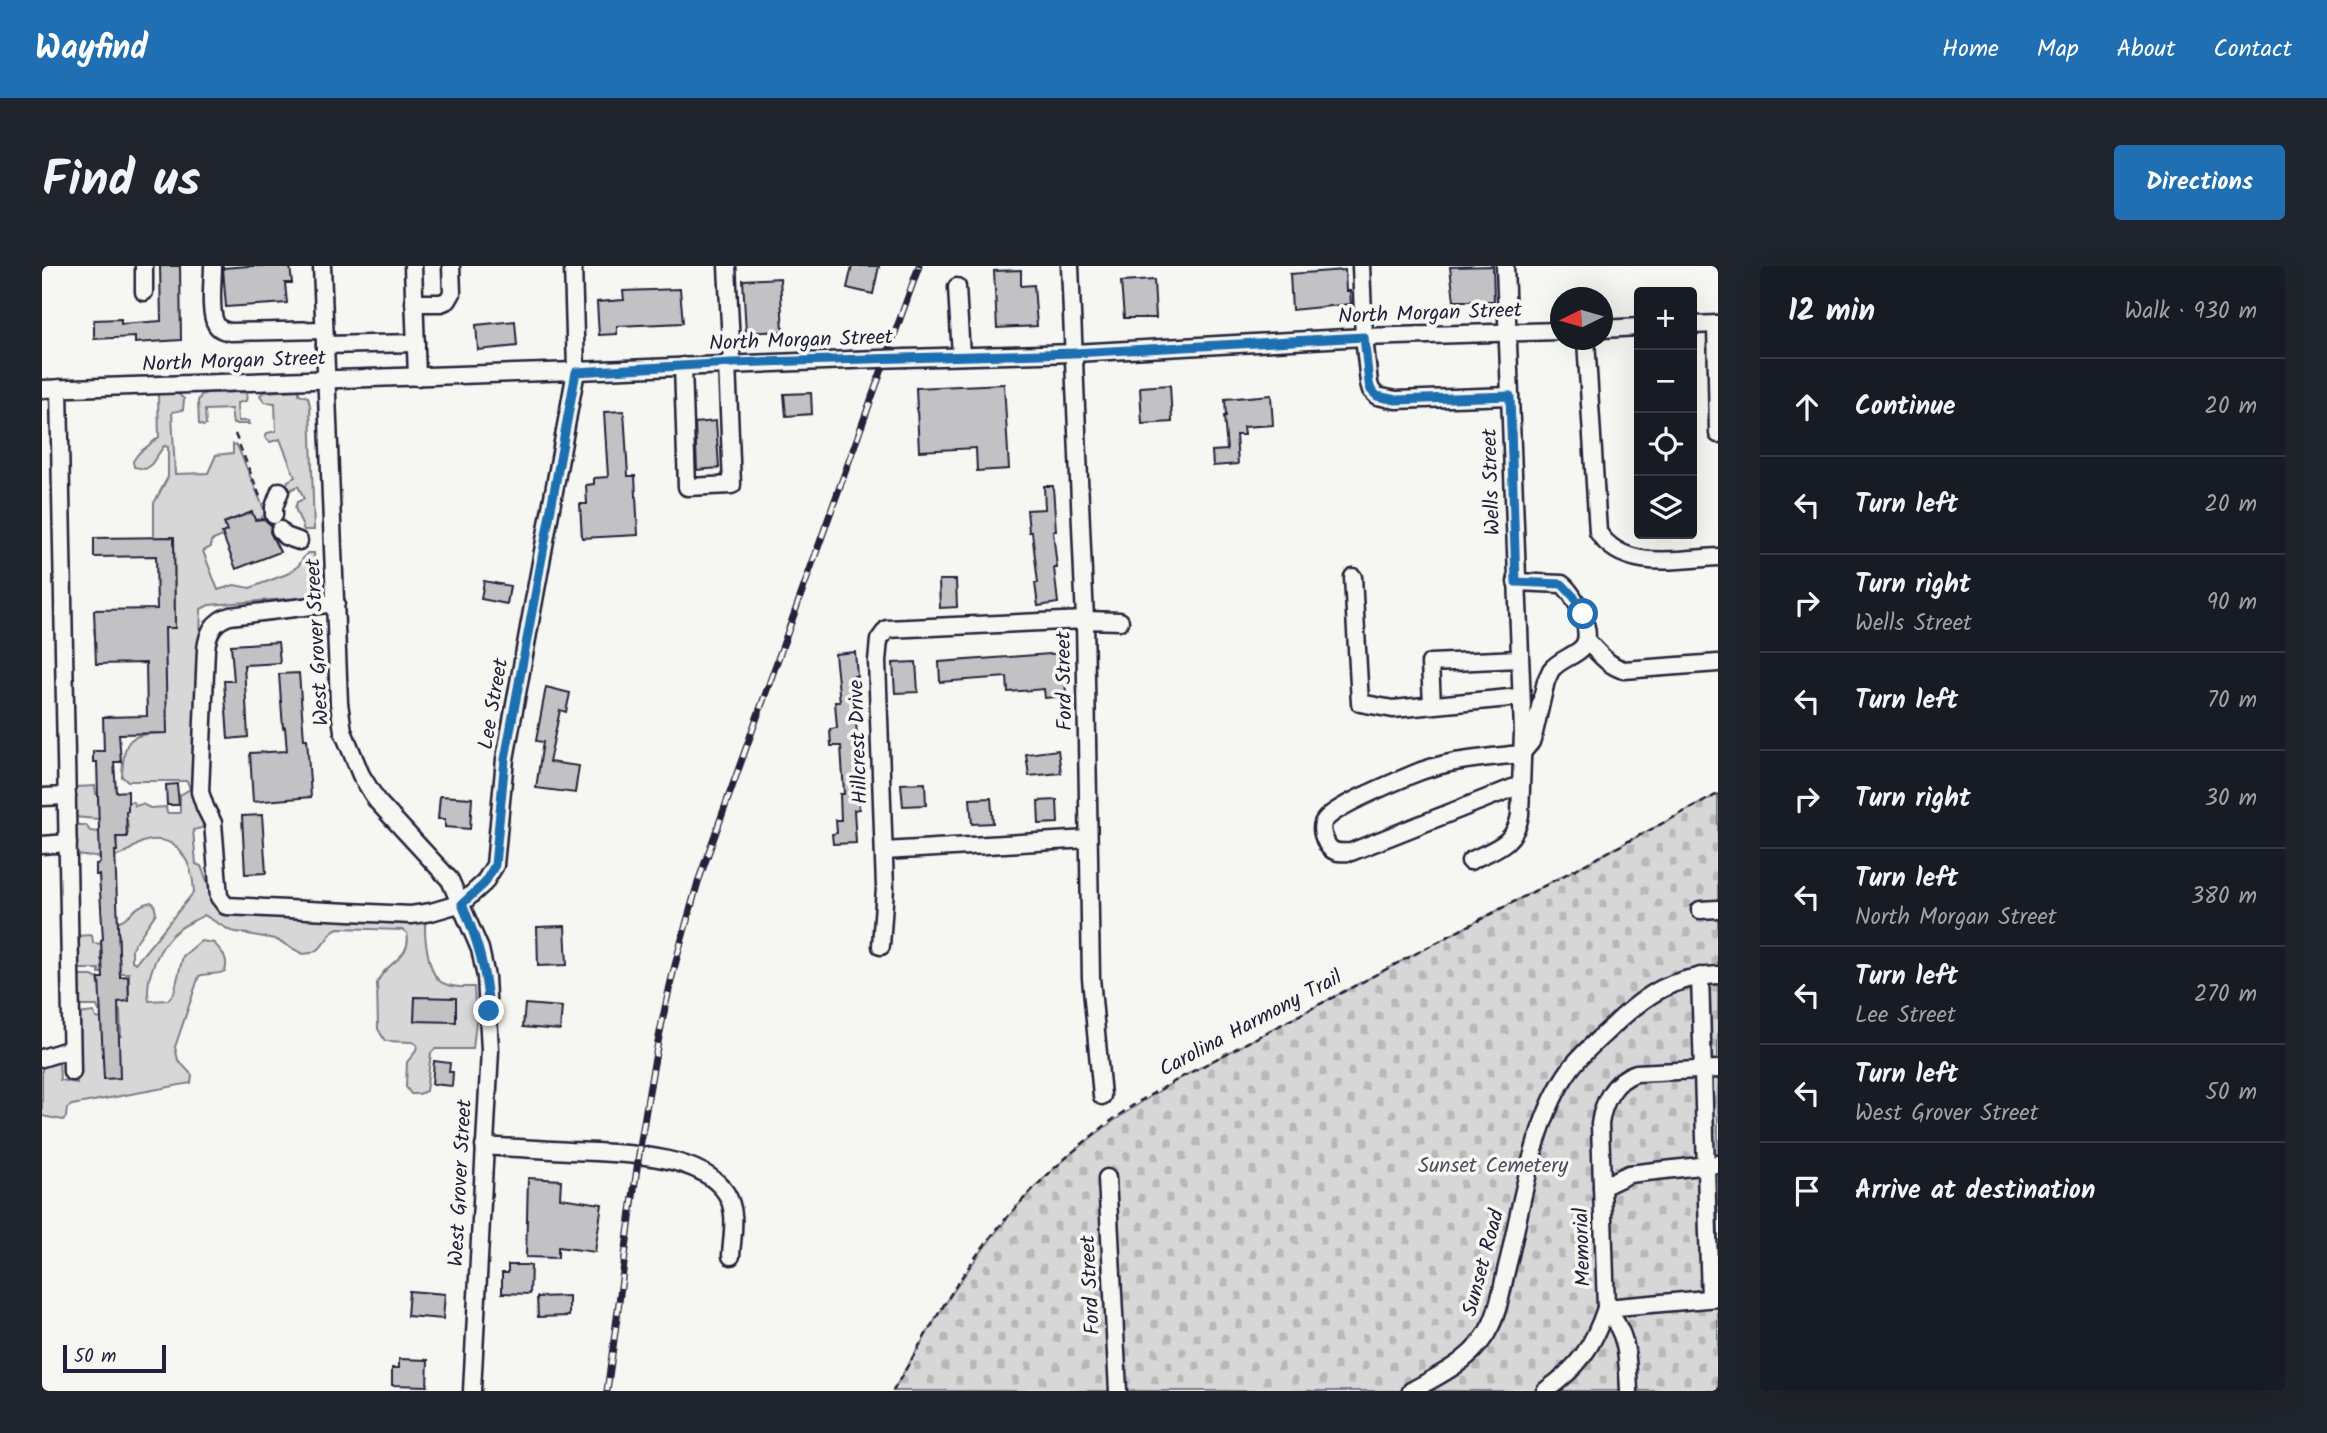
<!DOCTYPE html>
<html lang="en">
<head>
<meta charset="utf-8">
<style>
  body { margin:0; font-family:Kalam,sans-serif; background:#20242c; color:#f1f3f6 }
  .controls { position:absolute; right:21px; top:21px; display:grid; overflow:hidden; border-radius:7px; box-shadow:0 7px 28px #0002 }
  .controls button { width:63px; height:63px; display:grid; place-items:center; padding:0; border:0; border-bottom:2px solid #363941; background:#171b24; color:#f1f3f6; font:35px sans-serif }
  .compass { position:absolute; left:1508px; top:21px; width:63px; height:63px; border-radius:50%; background:#171b24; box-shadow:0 7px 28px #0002; rotate:265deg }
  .scale { position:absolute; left:21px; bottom:18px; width:103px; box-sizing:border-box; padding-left:7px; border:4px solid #22223b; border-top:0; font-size:19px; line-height:24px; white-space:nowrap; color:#22223b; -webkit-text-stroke:5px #f6f6f2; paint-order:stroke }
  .stop { position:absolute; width:21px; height:21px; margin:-16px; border:5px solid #1f6fb2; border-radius:50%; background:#fff }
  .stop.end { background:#1f6fb2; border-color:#fff; box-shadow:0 2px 7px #0008 }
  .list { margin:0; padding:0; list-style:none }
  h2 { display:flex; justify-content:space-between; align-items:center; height:91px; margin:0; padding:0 28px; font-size:30px }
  h2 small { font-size:23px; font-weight:400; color:#9ea1a6 }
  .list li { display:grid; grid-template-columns:46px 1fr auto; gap:21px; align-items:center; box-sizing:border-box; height:98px; padding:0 28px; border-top:2px solid #363941 }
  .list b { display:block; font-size:26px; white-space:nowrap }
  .list p { margin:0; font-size:23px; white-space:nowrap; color:#9ea1a6 }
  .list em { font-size:23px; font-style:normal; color:#9ea1a6 }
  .icon { flex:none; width:38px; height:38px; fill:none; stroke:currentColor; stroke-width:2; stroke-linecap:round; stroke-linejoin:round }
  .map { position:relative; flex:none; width:1676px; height:1125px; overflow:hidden; border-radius:7px }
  header { display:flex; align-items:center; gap:42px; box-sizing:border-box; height:98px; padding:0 35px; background:#1f6fb2; color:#fff }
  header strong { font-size:33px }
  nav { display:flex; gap:38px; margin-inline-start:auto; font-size:24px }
  .intro { display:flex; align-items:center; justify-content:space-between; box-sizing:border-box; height:168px; padding:0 42px }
  h1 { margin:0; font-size:49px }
  .button { padding:18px 32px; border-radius:7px; background:#1f6fb2; color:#fff; font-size:24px; font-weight:700 }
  main { display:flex; gap:42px; padding:0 42px }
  aside { flex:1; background:#171b24; border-radius:7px; box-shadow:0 7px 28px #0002 }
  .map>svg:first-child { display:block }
  .green { fill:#d7d7d7; stroke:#7c7c89; stroke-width:2 }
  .cemetery { fill:url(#cemetery-stones); stroke:#7c7c89; stroke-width:2 }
  .building { fill:#c2c2c4; stroke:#22223b; stroke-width:2 }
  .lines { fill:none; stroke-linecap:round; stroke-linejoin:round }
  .minor-casing { stroke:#22223b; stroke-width:21 }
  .path { stroke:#22223b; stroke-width:2.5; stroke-dasharray:7 5; stroke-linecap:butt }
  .minor { stroke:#f6f6f2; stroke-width:16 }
  .rail-casing { stroke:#22223b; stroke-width:7 }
  .rail { stroke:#f6f6f2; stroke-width:4.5; stroke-dasharray:13; stroke-linecap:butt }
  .minor-bridge-casing { stroke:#22223b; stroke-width:21; stroke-linecap:butt }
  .minor-bridge { stroke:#f6f6f2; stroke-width:16 }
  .route { stroke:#1f6fb2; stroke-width:9 }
  .labels { text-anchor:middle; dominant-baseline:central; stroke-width:7; stroke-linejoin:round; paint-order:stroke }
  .street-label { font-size:21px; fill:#22223b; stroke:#f6f6f2 }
  .park-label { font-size:21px; fill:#4f4f62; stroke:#f6f6f2 }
</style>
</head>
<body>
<header>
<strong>Wayfind</strong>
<nav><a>Home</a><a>Map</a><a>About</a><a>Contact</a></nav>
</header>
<div class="intro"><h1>Find us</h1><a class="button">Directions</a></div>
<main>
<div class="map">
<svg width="1676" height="1125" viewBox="0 0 1676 1125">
  <defs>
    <pattern id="cemetery-stones" width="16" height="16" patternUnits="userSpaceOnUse" patternTransform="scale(1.75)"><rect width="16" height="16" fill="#d7d7d7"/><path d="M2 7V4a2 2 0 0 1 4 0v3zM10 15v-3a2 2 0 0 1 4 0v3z" fill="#b8b8b9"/></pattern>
  </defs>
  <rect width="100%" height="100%" fill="#f6f6f2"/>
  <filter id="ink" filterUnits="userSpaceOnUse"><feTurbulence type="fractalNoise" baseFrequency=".0143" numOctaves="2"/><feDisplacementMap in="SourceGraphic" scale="14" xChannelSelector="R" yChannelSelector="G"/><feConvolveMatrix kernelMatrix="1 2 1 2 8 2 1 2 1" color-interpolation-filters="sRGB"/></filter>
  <g filter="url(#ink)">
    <g class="green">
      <polygon points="257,124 257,128 266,131 268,140 272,264 262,264 253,242 255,236 262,233 256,220 248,224 244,221 246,215 253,211 238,173 228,176 223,171 225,167 234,165 233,137 222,136 218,129 222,126"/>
      <polygon points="202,126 205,129 204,135 195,137 196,155 206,155 207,158 191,158 189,143 163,144 164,159 161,160 157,158 156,135 159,129 165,127"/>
      <path d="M116,128L135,127L142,133L141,144L130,146L133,208L166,207L174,189L191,187V178L195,179L222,243V249L218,254H213L210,246L182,256L185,265L180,267L181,270L169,275V281L161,285L176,324L192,319L208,322L245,308L256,300L265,287H272L274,328L268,331L167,339L159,343L152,533L162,556L160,562L151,564L154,598L159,600L173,634L384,652C381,666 386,708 399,716C409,722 421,721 432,721L434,755L431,783H393L389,787L384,825L377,828H369L364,821L365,796L374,785L375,779L370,776L343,775L336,763L335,717C342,697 371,692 365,667L361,664L296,662L292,664L278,682L269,687L261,688L233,673L189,665L162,649C154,654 144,658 137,663C118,677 102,712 107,735L126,734L132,727L141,690L159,675L172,677C180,686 187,692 183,705C174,710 166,706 157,710L133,781L136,794L150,809L149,817L30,839L25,842L24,851L21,854L0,850V801L17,793L18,814L35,817V748L52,746L54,752L60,753L61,770H79L78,744L57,745L55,740H40L34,736L36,710H50L56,713L57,719H60L61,732L87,731V707H57V703H34L33,670L50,669L51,677L59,678V694L77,695V669H70V657C86,656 91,639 109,636L112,638L114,647L90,682V695L94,697L152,626C151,599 137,567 104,575C94,577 86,588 75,590C63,592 43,591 32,588V559H44L48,565L57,566L74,581L75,568L86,567L85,553C67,554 51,553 33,551L32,549L31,524L33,521L53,520L54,528H56L57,544L86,541V536H92L93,540L100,538L108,542L124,541L125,547H138V529L148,523L145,515H86L80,511C82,471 86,468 124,467L123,377L54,378L52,363L133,362L132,272H112V237L126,211V181L122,180L108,200L103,203L92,201L91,195L97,187L117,171Z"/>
    </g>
    <path class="cemetery" d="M1676,528V1125H851C889,1059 929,992 980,935C1025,884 1082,846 1140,811Z"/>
    <g class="building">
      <polygon points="118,0 138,0 139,74 93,77 93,71 52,73 52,54 79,53 79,58 119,55"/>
      <polygon points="206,0 248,0 250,17 243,17 245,37 184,41 181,2"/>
      <polygon points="810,0 837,0 831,28 805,22"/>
      <polygon points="1451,0 1452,35 1412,35 1408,1"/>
      <polygon points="979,4 979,20 992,19 995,60 955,62 952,5"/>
      <polygon points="1303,4 1304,25 1308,25 1309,38 1250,44 1248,8"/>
      <polygon points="738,12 741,65 704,67 701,14"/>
      <polygon points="1112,14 1114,52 1082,52 1079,16"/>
      <polygon points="638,23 641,57 575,60 575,68 557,69 555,36 582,34 581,25"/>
      <polygon points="473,55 475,80 436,84 434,59"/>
      <polygon points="962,118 967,203 935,205 934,182 877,185 874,122"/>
      <polygon points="1128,119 1130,156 1100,158 1098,121"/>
      <polygon points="769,127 770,148 744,150 742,128"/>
      <polygon points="1229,129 1231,159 1201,161 1202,169 1194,169 1196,198 1171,200 1170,185 1185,184 1182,150 1184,150 1183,133"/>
      <polygon points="582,145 586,210 593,210 596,269 540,272 538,238 545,238 544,219 552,218 552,212 566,211 562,146"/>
      <polygon points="674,155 677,202 655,204 653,157"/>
      <polygon points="1002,220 1011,220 1014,265 1011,265 1015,302 1012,302 1016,337 996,340 993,317 996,317 990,266 987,266 985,244 1003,243"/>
      <polygon points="210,246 213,254 222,253 229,259 228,266 238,286 194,303 180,267 185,265 182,257"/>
      <polygon points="132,271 133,362 123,362 125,467 77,468 79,496 72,496 74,526 86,525 86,545 84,545 85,571 74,571 75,585 73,585 78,711 86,710 87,735 76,736 78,812 62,813 57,712 61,712 59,674 61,673 57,609 54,609 54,598 58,597 55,496 51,496 51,485 62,485 61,451 105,450 104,397 54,398 52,344 115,343 114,290 52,291 52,272"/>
      <polygon points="897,314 914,314 915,341 898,342"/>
      <polygon points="442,315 468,320 465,338 439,333"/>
      <polygon points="236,376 238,397 202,399 206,471 186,473 182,415 192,415 189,379"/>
      <polygon points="813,386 815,410 809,410 811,435 813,435 817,511 815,511 817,543 812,544 814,577 791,578 790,568 795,567 794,554 799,554 798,528 802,528 799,480 789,480 788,463 795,462 793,436 798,436 793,388"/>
      <polygon points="1022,387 1024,430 1003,432 1002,423 966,426 965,411 898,416 897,396"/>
      <polygon points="874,396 876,426 853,427 851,397"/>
      <polygon points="257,407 262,473 265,473 269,531 211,536 208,487 245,485 243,461 241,462 237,408"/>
      <polygon points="504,421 528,427 524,446 518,444 507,496 537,500 533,527 494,522 501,476 494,475"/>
      <polygon points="1016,484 1019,507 987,510 984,488"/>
      <polygon points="883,517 884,539 861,540 859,518"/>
      <polygon points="135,518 137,539 125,539 124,519"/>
      <polygon points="398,530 430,532 428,563 403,561 403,553 396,553"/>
      <polygon points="949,532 951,557 930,558 928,533"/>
      <polygon points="1015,534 1016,557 997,558 996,535"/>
      <polygon points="220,549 224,607 203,608 200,550"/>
      <polygon points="523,660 525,699 496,700 495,661"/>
      <polygon points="373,731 414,732 414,756 372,755"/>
      <polygon points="483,738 520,741 518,764 481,761"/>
      <polygon points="392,795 408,797 407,806 411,806 410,820 390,818"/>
      <polygon points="486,912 519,914 518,932 560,938 553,986 516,981 516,992 484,991"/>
      <polygon points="466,999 489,999 488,1028 460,1027 460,1007 466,1007"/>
      <polygon points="367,1025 403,1028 401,1053 365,1050"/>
      <polygon points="527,1030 527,1050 496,1051 495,1031"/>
      <polygon points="357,1093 386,1094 385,1120 350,1119 350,1102 357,1102"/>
    </g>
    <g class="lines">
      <defs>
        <g id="minor">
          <path d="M171,0C171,14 167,46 174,58C177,64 183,65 189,66L282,64"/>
          <polyline points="280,0 297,437 301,465 319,509 335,535 408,614 438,683 444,711 448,784 430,1125"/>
          <polyline points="371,0 375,111"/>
          <polyline points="685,0 690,97"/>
          <polyline points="1028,0 1043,354 1049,712 1060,830"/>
          <polyline points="1319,0 1322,71 1327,117 1329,124 1335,130 1354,134 1468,130"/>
          <polyline points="915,21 919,90"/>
          <polyline points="102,26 102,0"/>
          <polyline points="372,37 399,37 406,34 410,27 409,0"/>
          <polyline points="1674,58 1676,168"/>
          <polyline points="1650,59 1676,58"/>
          <polyline points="1560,63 1597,61"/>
          <path d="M1544,74L1556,266C1581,306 1637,293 1676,291"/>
          <polyline points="283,79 374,77"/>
          <polyline points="864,92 1032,87 1322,71 1518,65"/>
          <polyline points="641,100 645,221 690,219 685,97"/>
          <polyline points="17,122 30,806"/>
          <polyline points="0,123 534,105 808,94"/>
          <polyline points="232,249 232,241 238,225"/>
          <polyline points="238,264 243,270 257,275"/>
          <polyline points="1311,311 1318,437 1351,443 1478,431"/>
          <path d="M1474,316L1520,318C1533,328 1554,368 1540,382C1531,391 1518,393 1509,404L1504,415L1492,467L1489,476L1479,488C1442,492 1403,494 1369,509C1350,517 1294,540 1283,554C1278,560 1280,567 1283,574C1288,587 1296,587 1309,586L1478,519"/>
          <path d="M294,337L188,350C171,355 166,367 164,383L158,526L163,541L171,557L177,631L184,640L369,649L389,646L420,637L442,617L453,599L463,493L534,105L531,0"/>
          <path d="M1545,375C1556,386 1566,400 1582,404L1676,397"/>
          <polyline points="1390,439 1388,397 1477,393"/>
          <polyline points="0,531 25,530"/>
          <polyline points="0,579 26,577"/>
          <polyline points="842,585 1046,573"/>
          <path d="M1428,595C1452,583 1473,579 1478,549L1481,466L1463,0"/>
          <polyline points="1658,644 1676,643"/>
          <polyline points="839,680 843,622 835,395 837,374 845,363 1043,354 1078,355"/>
          <polyline points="1658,710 1668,1032"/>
          <polyline points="0,792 29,783"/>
          <path d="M442,880C471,882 500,883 528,885C572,887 658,886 684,927C696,946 690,969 689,990"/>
          <polyline points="1065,912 1076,1125"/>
          <polyline points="1560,921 1587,908 1676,898"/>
          <polyline points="1564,1042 1676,1032"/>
          <path d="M1564,1042C1587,1071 1585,1089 1587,1125"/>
          <path d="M1369,1125C1399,1108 1434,1093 1449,1059C1459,1039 1461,1014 1467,993C1481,933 1492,852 1529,802C1542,785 1558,772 1574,757C1606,727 1631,711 1676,709"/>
          <path d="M1503,1125C1537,1101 1551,1081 1564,1042L1558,858C1561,836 1572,814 1594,807L1676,803"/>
        </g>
      </defs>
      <use href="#minor" class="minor-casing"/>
      <g class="path">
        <polyline points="193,168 219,233"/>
        <path d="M851,1125C878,1079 904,1032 935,989C975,934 1026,886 1080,847C1099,833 1120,823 1140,811L1676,528"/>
      </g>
      <use href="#minor" class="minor"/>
      <defs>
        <path id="rail" d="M565,1125C584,992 597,856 627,724C635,688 646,652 656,616L877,0"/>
      </defs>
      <use href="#rail" class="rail-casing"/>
      <use href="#rail" class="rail"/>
      <defs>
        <polyline id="minor-bridge" points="808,94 864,92"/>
      </defs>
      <use href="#minor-bridge" class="minor-bridge-casing"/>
      <use href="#minor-bridge" class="minor-bridge"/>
    </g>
  </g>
  <g class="lines" filter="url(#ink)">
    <path class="route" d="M447,745C444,704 436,675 420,638L442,618L453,599L463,493L534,106L690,97L1032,87L1322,71L1327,117L1329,124L1335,130L1354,134L1468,130L1474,316L1520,318L1532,331L1541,348"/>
  </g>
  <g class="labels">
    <g class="street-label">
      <text transform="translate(1388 48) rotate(-2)">North Morgan Street</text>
      <text transform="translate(759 75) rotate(-2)">North Morgan Street</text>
      <text transform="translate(192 96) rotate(-2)">North Morgan Street</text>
      <text transform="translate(1450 216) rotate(-92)">Wells Street</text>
      <text transform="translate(276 376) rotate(-93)">West Grover Street</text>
      <text transform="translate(1023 415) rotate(-91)">Ford Street</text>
      <text transform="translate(452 438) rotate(-80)">Lee Street</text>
      <text transform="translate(817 476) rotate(-92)">Hillcrest Drive</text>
      <text transform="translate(1209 758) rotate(-28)">Carolina Harmony Trail</text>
      <text transform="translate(419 917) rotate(-87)">West Grover Street</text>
      <text transform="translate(1541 981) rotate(-92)">Memorial</text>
      <text transform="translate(1442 997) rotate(-75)">Sunset Road</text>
      <text transform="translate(1049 1019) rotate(-93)">Ford Street</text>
    </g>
    <g class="park-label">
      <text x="1451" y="900">Sunset Cemetery</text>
    </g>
  </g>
</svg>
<div class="controls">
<button>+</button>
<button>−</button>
<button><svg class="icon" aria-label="locate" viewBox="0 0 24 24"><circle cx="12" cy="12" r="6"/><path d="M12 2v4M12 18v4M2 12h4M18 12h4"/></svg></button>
<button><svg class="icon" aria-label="layers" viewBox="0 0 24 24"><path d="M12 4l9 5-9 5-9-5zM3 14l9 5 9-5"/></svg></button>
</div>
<svg class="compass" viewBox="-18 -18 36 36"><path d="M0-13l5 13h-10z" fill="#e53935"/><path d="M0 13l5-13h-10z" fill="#9ea1a6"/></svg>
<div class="scale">50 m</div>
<div class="stop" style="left:1541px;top:348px"></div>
<div class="stop end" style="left:447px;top:745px"></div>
</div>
<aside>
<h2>12 min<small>Walk · 930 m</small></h2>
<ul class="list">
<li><svg class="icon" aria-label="ahead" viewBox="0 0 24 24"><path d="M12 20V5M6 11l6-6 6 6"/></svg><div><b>Continue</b></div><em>20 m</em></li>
<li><svg class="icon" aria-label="left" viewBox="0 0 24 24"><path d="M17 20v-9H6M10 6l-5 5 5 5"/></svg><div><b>Turn left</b></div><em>20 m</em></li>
<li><svg class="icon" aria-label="right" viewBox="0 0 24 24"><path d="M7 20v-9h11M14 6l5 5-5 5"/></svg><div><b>Turn right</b><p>Wells Street</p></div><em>90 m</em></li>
<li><svg class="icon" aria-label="left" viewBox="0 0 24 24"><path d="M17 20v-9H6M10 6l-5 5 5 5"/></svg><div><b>Turn left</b></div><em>70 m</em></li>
<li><svg class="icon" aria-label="right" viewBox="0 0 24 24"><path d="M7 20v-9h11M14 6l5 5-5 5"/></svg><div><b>Turn right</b></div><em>30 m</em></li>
<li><svg class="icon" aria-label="left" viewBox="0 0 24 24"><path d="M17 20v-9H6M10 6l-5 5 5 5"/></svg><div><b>Turn left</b><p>North Morgan Street</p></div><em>380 m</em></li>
<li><svg class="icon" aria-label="left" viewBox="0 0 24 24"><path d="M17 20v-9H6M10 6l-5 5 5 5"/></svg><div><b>Turn left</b><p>Lee Street</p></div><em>270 m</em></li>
<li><svg class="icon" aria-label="left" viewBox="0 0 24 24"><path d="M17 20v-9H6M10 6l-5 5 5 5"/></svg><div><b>Turn left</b><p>West Grover Street</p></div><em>50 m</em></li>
<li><svg class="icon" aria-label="arrive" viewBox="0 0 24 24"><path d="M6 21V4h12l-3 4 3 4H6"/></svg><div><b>Arrive at destination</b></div></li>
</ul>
</aside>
</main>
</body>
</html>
